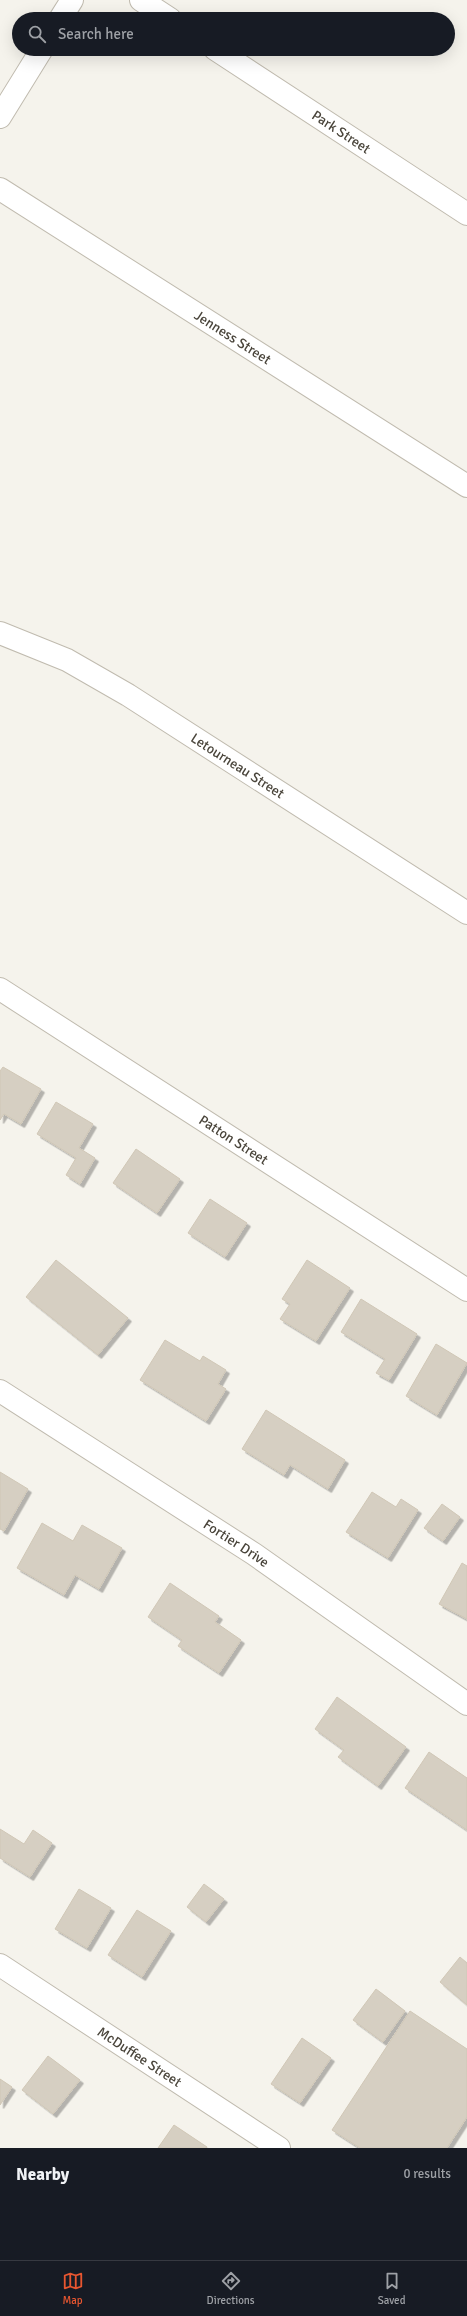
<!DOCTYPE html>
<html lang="en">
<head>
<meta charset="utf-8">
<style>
  body { margin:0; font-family:Signika,sans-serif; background:#242831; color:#f1f3f6 }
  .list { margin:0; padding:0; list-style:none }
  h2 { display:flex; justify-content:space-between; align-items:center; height:52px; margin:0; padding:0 16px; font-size:17px }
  h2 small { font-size:13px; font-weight:400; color:#9ea1a6 }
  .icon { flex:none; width:22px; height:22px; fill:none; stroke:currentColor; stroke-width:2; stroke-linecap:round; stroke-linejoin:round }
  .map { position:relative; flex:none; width:467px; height:2148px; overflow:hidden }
  .search { position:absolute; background:#171b24; box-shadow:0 4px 16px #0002; left:12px; right:12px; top:12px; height:44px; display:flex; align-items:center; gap:10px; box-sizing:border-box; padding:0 14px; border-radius:22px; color:#9ea1a6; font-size:15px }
  .sheet { height:112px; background:#171b24 }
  nav { display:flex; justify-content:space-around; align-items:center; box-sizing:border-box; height:56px; border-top:1px solid #363941; background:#171b24; font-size:11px; color:#9ea1a6 }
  nav a { display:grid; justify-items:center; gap:2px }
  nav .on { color:#e85630 }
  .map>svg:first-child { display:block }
  .building { fill:#d6cfc2; stroke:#d0c7b6; filter:url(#shadow) }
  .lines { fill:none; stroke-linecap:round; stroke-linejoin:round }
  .minor-casing { stroke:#c0bbaf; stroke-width:24 }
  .minor { stroke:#fff; stroke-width:22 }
  .labels { text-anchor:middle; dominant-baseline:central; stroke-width:4; stroke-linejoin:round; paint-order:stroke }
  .street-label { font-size:14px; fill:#49443a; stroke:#fff }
</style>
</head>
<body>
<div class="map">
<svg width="467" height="2148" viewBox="0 0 467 2148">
  <defs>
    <filter id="shadow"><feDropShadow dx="3.5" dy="3.5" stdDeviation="0" flood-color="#0004"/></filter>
  </defs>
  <rect width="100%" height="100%" fill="#f5f3ec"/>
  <g class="building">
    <polygon points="3,1067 41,1089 21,1124 4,1114 0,1120 0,1071"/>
    <polygon points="56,1102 93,1124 79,1148 95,1158 80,1184 66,1175 76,1158 37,1134"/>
    <polygon points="136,1149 180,1179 157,1213 113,1183"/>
    <polygon points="210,1199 247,1223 225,1257 188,1233"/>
    <polygon points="56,1260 128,1318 98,1355 26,1297"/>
    <polygon points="307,1260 350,1288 316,1341 280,1319 290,1304 282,1299"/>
    <polygon points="361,1299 417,1334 389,1380 376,1373 385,1359 341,1332"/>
    <polygon points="165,1340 200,1361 203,1356 226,1370 218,1384 226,1389 206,1421 140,1380"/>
    <polygon points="436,1344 467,1363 437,1415 406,1396"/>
    <polygon points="266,1410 345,1460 328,1489 290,1465 284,1475 242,1449"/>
    <polygon points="0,1472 28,1489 4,1531 0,1529"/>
    <polygon points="372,1492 396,1507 401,1499 418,1510 388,1558 346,1532"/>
    <polygon points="442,1504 460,1517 443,1541 424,1528"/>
    <polygon points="42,1523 73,1541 82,1525 122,1548 99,1589 75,1575 64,1595 17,1568"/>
    <polygon points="462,1563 467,1566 467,1619 439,1604"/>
    <polygon points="170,1583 219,1616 215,1622 241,1640 219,1673 178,1646 182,1640 148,1617"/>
    <polygon points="337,1697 406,1747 378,1786 338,1757 344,1750 315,1729"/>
    <polygon points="429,1752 467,1778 467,1830 405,1788"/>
    <polygon points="0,1829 24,1844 33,1830 52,1843 30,1877 0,1858"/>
    <polygon points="204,1884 224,1899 206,1922 187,1907"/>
    <polygon points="79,1889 111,1908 87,1948 55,1929"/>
    <polygon points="137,1910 171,1931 142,1977 108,1955"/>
    <polygon points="460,1957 467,1963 467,2005 440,1982"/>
    <polygon points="376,1989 405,2011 383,2042 353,2020"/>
    <polygon points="410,2011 467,2049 467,2117 447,2148 360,2148 332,2130"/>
    <polygon points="302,2038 331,2058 300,2103 271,2084"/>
    <polygon points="48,2056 80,2080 53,2114 22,2090"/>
    <polygon points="0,2079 12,2087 0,2105"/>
    <polygon points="174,2125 207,2147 206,2148 158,2148"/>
  </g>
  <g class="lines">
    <defs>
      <g id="minor">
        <polyline points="141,0 170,19"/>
        <polyline points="60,19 72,0"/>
        <path id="s1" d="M215,49L467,214"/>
        <polyline points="0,117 42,49"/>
        <path id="s2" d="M0,189L467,486"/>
        <path id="s3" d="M0,633L67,660L128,695L467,913"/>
        <path id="s4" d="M0,989L467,1290"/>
        <path id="s5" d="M0,1391L254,1554L467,1704"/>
        <path id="s6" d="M0,1965L279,2148"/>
      </g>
    </defs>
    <use href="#minor" class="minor-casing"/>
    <use href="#minor" class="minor"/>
  </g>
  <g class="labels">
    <g class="street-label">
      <text stroke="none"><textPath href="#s1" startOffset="151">Park Street</textPath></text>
      <text stroke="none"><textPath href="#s2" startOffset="276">Jenness Street</textPath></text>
      <text stroke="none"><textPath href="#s3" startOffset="273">Letourneau Street</textPath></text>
      <text stroke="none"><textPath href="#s4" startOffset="278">Patton Street</textPath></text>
      <text stroke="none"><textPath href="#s5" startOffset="281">Fortier Drive</textPath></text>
      <text stroke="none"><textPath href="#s6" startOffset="167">McDuffee Street</textPath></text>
    </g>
  </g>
</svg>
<div class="search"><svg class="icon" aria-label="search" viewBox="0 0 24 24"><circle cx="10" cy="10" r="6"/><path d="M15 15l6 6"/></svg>Search here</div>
</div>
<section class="sheet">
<h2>Nearby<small>0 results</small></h2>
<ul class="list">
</ul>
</section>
<nav>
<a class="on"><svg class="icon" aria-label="map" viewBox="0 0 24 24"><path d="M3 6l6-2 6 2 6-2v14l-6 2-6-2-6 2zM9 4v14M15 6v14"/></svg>Map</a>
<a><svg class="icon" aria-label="directions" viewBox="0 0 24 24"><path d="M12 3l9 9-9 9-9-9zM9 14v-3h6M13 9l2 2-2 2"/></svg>Directions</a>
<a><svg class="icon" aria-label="saved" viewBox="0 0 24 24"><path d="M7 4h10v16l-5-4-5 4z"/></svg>Saved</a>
</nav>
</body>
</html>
